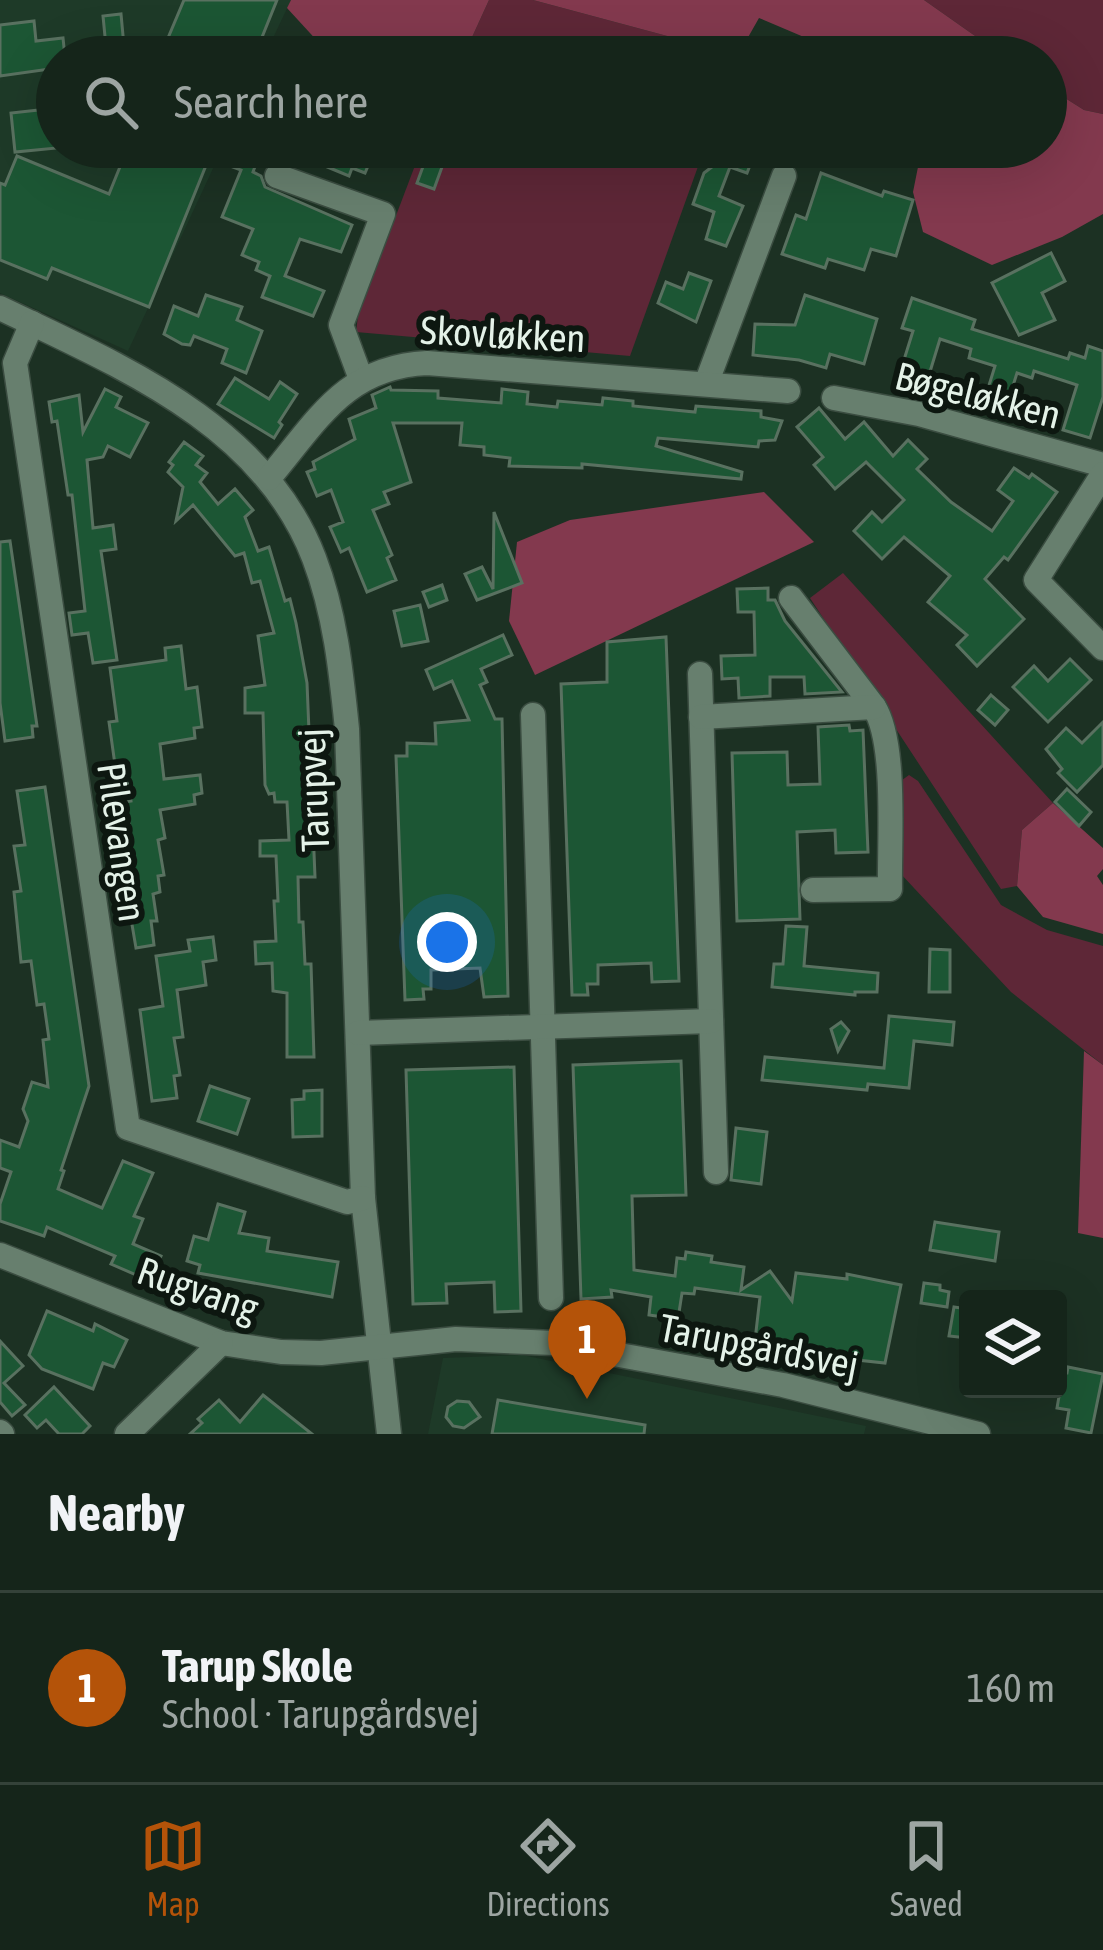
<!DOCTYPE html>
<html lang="en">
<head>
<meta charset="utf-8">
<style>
  body { margin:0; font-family:"Asap Condensed",sans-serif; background:#1e2d23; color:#f1f3f6 }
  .controls { position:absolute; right:36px; bottom:36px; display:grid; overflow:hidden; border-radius:12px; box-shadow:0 12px 48px #0002 }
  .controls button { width:108px; height:108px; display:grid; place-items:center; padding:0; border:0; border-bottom:3px solid #344239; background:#15251a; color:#f1f3f6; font:60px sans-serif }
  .you { position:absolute; left:447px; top:942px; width:42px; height:42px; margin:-30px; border:9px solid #fff; border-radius:50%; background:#1a73e8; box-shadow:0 0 0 18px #1a73e833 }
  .badge { display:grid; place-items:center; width:78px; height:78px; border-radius:50%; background:#b45309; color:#fff; font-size:39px; font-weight:700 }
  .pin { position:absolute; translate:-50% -99px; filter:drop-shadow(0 3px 6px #0008) }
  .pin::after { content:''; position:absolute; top:63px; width:42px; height:36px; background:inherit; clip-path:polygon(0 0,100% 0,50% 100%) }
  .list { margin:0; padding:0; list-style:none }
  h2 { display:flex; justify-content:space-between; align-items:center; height:156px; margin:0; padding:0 48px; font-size:51px }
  h2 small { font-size:39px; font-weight:400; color:#9da5a2 }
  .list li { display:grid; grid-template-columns:78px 1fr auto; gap:36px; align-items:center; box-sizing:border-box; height:192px; padding:0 48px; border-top:3px solid #344239 }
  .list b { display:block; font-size:45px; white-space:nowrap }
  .list p { margin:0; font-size:39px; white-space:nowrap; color:#9da5a2 }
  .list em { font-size:39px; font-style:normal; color:#9da5a2 }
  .icon { flex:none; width:66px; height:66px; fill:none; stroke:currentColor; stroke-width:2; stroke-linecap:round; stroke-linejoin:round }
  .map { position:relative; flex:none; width:1103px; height:1434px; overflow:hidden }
  .search { position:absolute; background:#15251a; box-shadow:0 12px 48px #0002; left:36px; right:36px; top:36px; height:132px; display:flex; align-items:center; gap:30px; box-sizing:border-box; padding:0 42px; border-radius:66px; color:#9da5a2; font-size:45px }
  .sheet { height:348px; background:#15251a }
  nav { display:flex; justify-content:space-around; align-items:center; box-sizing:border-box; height:168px; border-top:3px solid #344239; background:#15251a; font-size:33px; color:#9da5a2 }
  nav a { display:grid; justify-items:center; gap:6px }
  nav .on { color:#b45309 }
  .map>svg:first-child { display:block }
  .built { fill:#1e3a28 }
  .green { fill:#5e2737 }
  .forest { fill:#83394e }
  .building { fill:#1c5634; stroke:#597160; stroke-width:3 }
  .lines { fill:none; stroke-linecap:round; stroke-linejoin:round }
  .minor-casing { stroke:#3b4d41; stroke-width:27 }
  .minor { stroke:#677f6e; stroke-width:24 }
  .labels { text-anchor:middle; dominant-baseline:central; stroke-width:12; stroke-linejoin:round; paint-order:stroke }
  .street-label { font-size:39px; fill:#e4f2e8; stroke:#0d1710 }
</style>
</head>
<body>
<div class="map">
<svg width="1103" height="1434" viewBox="0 0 1103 1434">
  <rect width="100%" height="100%" fill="#1c3123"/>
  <g class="built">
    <polygon points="0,0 291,0 264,57 57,57 57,147 223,147 128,351 0,293"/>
    <polygon points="522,1355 866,1426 864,1434 428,1434 443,1358"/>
  </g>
  <g class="green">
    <polygon points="489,0 533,0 738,55 463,57"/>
    <polygon points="924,0 1103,0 1103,114 1084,110 1046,86 1046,57 1005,57"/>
    <polygon points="422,147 705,147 630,356 356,332 358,316"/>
    <polygon points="843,573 1053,803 1022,830 1017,886 1001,889 810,598"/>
    <polygon points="909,775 918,781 1001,905 1047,930 1103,946 1103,1065 1011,992 900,873 898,783"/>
  </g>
  <g class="forest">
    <polygon points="291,0 489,0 463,57 332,57 287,8"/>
    <polygon points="533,0 924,0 1005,57 851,57 759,18 738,55"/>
    <polygon points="1046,86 1084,110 1103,114 1103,214 1062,237 992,265 923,232 913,192 922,147 1046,147"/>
    <polygon points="764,492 814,542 535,675 509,621 517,542 570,520"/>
    <polygon points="1053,803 1103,848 1103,869 1097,876 1103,885 1103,934 1043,917 1017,886 1022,830"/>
    <polygon points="1084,1051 1103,1065 1103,1238 1078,1233"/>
  </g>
  <g class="building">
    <polygon points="184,0 277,0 254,57 160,57"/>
    <polygon points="121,14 125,57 107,57 103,16"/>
    <polygon points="34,21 36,41 63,38 65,57 57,57 57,68 0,76 0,25"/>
    <polygon points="57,108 57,148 15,152 11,113"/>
    <polygon points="128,147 262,147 253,172 261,176 265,187 352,225 341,252 300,239 285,276 324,291 313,316 262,297 270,276 256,270 259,262 242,255 253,229 222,217 241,170 209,158 149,307 52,268 47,279 0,260 0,183 5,185 17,156 109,194"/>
    <polygon points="279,147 355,147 373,154 365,173 352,168 349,176"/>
    <polygon points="738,147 757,147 747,173 730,167 719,196 743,206 726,246 706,239 714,212 693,204 704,173"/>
    <polygon points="429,150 446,156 434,189 417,183"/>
    <polygon points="821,173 882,196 884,191 913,200 896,256 871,249 864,270 828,259 825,268 782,254 796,215 806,219"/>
    <polygon points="1051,253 1065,281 1042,293 1055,320 1019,335 992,283"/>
    <polygon points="689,273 711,281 696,322 658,303 666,282 683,289"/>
    <polygon points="206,295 242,307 237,320 262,331 246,373 222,363 227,349 194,336 190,345 182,344 164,334 174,306 198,316"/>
    <polygon points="805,295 877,319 864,364 830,354 826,368 799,360 753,355 755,324 795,325"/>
    <polygon points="912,298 975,320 972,329 1068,359 1070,353 1085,358 1088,346 1103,351 1103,397 1090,438 1063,430 1077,385 1034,371 1032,378 1017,373 1008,402 986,395 995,366 969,358 971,349 940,339 925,388 898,379 913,331 902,328"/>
    <polygon points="235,378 269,399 280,382 297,394 279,422 282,425 274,438 218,404"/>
    <polygon points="390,387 391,390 438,391 438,398 501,403 502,389 528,392 527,404 557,407 558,401 602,405 603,398 633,401 633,406 695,412 696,406 761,411 761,417 782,421 775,440 759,441 758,447 658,438 656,446 742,472 741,479 582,464 582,468 509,466 510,458 484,455 484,447 460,445 462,423 393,423 411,482 384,492 389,504 373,510 392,555 387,558 396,580 367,592 349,548 341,552 330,527 343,522 331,490 317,496 307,472 315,469 313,462 355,439 349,419 376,408 372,395"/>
    <polygon points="105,389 121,397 116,407 148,423 130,457 108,446 103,457 87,460 93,528 113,525 116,549 101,551 117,660 93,663 88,633 72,635 69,613 85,611 72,495 68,495 57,421 52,422 49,402 79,395 83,432"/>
    <polygon points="819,408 845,439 864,422 893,456 908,440 927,459 917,469 951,502 992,531 1013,501 998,490 1014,468 1029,478 1032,474 1057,492 1008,560 1004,557 985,579 1024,619 977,666 957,645 967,635 928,602 950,576 904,537 882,559 854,531 872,512 882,522 904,500 866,462 835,489 814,465 823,457 797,427"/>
    <polygon points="184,442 203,456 196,465 207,473 200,482 218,504 235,489 253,510 245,517 258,551 269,547 285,601 290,599 296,623 307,683 315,877 298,877 299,922 303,922 305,964 311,964 314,1057 287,1057 287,993 273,991 272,963 256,964 255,942 276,941 274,901 278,901 276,856 260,856 260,841 289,840 287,802 275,802 274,793 269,794 265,785 263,713 245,713 245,688 265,685 258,636 274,633 260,581 252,583 244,553 235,556 193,505 176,521 183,487 168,472 173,465 169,462"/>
    <polygon points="494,512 522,583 477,600 465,574 482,567 493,589"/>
    <polygon points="10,541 37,726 32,726 33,737 5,741 0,703 0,542"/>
    <polygon points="442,585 447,600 429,607 423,592"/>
    <polygon points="768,588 768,600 775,600 785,621 842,692 805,694 804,677 770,677 770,696 739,698 738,678 722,679 721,656 755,655 754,612 738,612 737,589"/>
    <polygon points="420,605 428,641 402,646 394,611"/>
    <polygon points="503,635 512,655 481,669 487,682 480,685 495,719 502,719 508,996 484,997 480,968 431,970 431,989 423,989 424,999 405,1000 396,756 407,756 407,743 436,744 435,723 469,720 452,681 434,689 426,670"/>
    <polygon points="666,637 679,981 652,982 651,963 598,965 598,984 587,984 588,995 572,995 561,684 607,682 607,642"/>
    <polygon points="181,646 186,689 197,687 202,727 194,728 195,738 160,744 164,779 200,775 202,793 194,795 195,804 160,810 165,838 158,840 164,875 158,876 160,892 153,894 157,921 151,921 154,945 136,948 127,895 137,894 125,823 129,823 125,802 131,801 127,770 116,772 109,722 117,721 110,668 166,660 165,648"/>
    <polygon points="1070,659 1091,680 1048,722 1013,687 1034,666 1048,681"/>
    <polygon points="991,695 1008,710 995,725 978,710"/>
    <polygon points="1103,722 1103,765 1077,792 1058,773 1062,769 1046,749 1066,728 1082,743"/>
    <polygon points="849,725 850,731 863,730 868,852 836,853 835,830 797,832 800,919 737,921 732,753 787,752 788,785 820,784 818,727"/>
    <polygon points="45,787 89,1086 61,1170 64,1171 58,1189 102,1208 123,1161 153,1173 134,1216 143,1219 133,1244 161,1256 150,1281 111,1264 115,1256 47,1227 44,1236 0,1221 0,1204 11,1172 0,1168 0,1140 19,1147 28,1121 23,1109 32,1082 48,1087 43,1040 49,1039 44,1004 37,1005 31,961 21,962 14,892 21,891 14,846 25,845 17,791"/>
    <polygon points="1067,789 1091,812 1079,826 1055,802"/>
    <polygon points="786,926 807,927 804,966 878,973 877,992 855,992 855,995 772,987 774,964 783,964"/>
    <polygon points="213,937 216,960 203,962 206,985 177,990 183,1037 174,1038 180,1075 174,1076 177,1098 152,1101 140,1010 163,1006 156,956 190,951 188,940"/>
    <polygon points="930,949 950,950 950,992 929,992"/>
    <polygon points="889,1016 954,1022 952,1045 914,1041 909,1088 868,1084 867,1090 762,1080 765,1057 884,1068"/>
    <polygon points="841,1022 849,1031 838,1051 831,1029"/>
    <polygon points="681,1061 686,1195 632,1196 634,1270 675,1276 677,1258 685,1259 686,1252 712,1256 711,1262 744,1267 741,1290 770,1271 792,1301 796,1273 847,1279 847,1274 901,1285 885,1363 754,1349 760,1297 695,1288 694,1294 682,1293 678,1319 649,1315 651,1297 611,1290 612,1297 581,1299 573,1065"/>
    <polygon points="514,1067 521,1311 495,1312 494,1282 446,1284 447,1303 413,1304 406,1070"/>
    <polygon points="210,1086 249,1099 237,1134 198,1121"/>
    <polygon points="322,1090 322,1136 293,1137 292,1100 304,1099 304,1091"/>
    <polygon points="736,1128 767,1132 761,1184 731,1180"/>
    <polygon points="218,1204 245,1212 239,1233 269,1238 267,1251 338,1262 332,1297 198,1273 200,1265 187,1261 194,1236 208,1240"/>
    <polygon points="935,1222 999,1232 995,1261 930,1250"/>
    <polygon points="924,1283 940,1285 940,1290 949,1292 947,1307 921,1303"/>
    <polygon points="954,1307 968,1309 968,1338 949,1336"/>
    <polygon points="47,1311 93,1331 95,1324 127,1340 114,1367 103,1363 93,1389 42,1369 29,1355"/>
    <polygon points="0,1341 23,1366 4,1383 25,1405 12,1416 0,1402"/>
    <polygon points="1068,1367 1103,1374 1091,1433 1066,1428 1069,1410 1057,1408 1063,1373 1067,1373"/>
    <polygon points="54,1387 90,1426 82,1434 59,1434 46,1420 37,1428 25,1415"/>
    <polygon points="263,1395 312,1434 190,1434 202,1423 198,1419 219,1400 240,1422"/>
    <polygon points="498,1400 645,1425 644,1434 492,1434"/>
    <polygon points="457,1401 469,1402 480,1417 464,1428 453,1426 446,1417 448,1407"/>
  </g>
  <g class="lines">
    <defs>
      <g id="minor">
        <polyline points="277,176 383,214 341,325 361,379"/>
        <path d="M0,308C120,366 263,424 314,558C335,613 341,670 347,729L363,1198L389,1434"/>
        <polyline points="32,323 15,363 128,1128 347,1202 363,1198"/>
        <polyline points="706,384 784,176"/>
        <polyline points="834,398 919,414 1103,465"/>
        <polyline points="1103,474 1036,580 1103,648"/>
        <path d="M269,478C318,420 345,367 427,363L788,391"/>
        <path d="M791,598L874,707C897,743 889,844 890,889L813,890"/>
        <polyline points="700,674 716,1172"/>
        <polyline points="533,715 551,1298"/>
        <polyline points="701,717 874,707"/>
        <polyline points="358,1033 711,1021"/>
        <polyline points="0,1255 221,1343 281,1352 321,1353 456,1339 554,1343 783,1385 978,1434"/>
        <polyline points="0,1432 2,1434"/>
        <polyline points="127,1434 221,1343"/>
      </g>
    </defs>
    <use href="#minor" class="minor-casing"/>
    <use href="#minor" class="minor"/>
  </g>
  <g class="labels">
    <g class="street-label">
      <text transform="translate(503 334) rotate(3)">Skovløkken</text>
      <text transform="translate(978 395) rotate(14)">Bøgeløkken</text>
      <text transform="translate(313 790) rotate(-92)">Tarupvej</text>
      <text transform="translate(122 842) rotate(82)">Pilevangen</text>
      <text transform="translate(198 1289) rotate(19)">Rugvang</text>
      <text transform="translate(759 1346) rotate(11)">Tarupgårdsvej</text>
    </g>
  </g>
</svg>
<div class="controls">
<button><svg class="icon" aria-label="layers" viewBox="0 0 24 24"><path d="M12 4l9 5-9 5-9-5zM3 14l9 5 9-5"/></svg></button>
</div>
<div class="you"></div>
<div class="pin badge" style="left:587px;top:1399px">1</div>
<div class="search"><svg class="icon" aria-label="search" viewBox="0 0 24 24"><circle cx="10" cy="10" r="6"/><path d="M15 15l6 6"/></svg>Search here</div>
</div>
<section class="sheet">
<h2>Nearby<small></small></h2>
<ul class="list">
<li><span class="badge">1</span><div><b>Tarup Skole</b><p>School · Tarupgårdsvej</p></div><em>160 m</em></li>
</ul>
</section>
<nav>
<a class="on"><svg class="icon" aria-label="map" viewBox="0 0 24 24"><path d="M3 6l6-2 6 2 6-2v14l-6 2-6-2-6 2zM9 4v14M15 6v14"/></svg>Map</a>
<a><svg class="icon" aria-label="directions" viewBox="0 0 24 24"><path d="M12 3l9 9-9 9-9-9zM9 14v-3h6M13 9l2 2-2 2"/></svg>Directions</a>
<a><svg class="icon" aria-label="saved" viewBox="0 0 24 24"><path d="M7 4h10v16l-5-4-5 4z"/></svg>Saved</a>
</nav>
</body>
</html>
